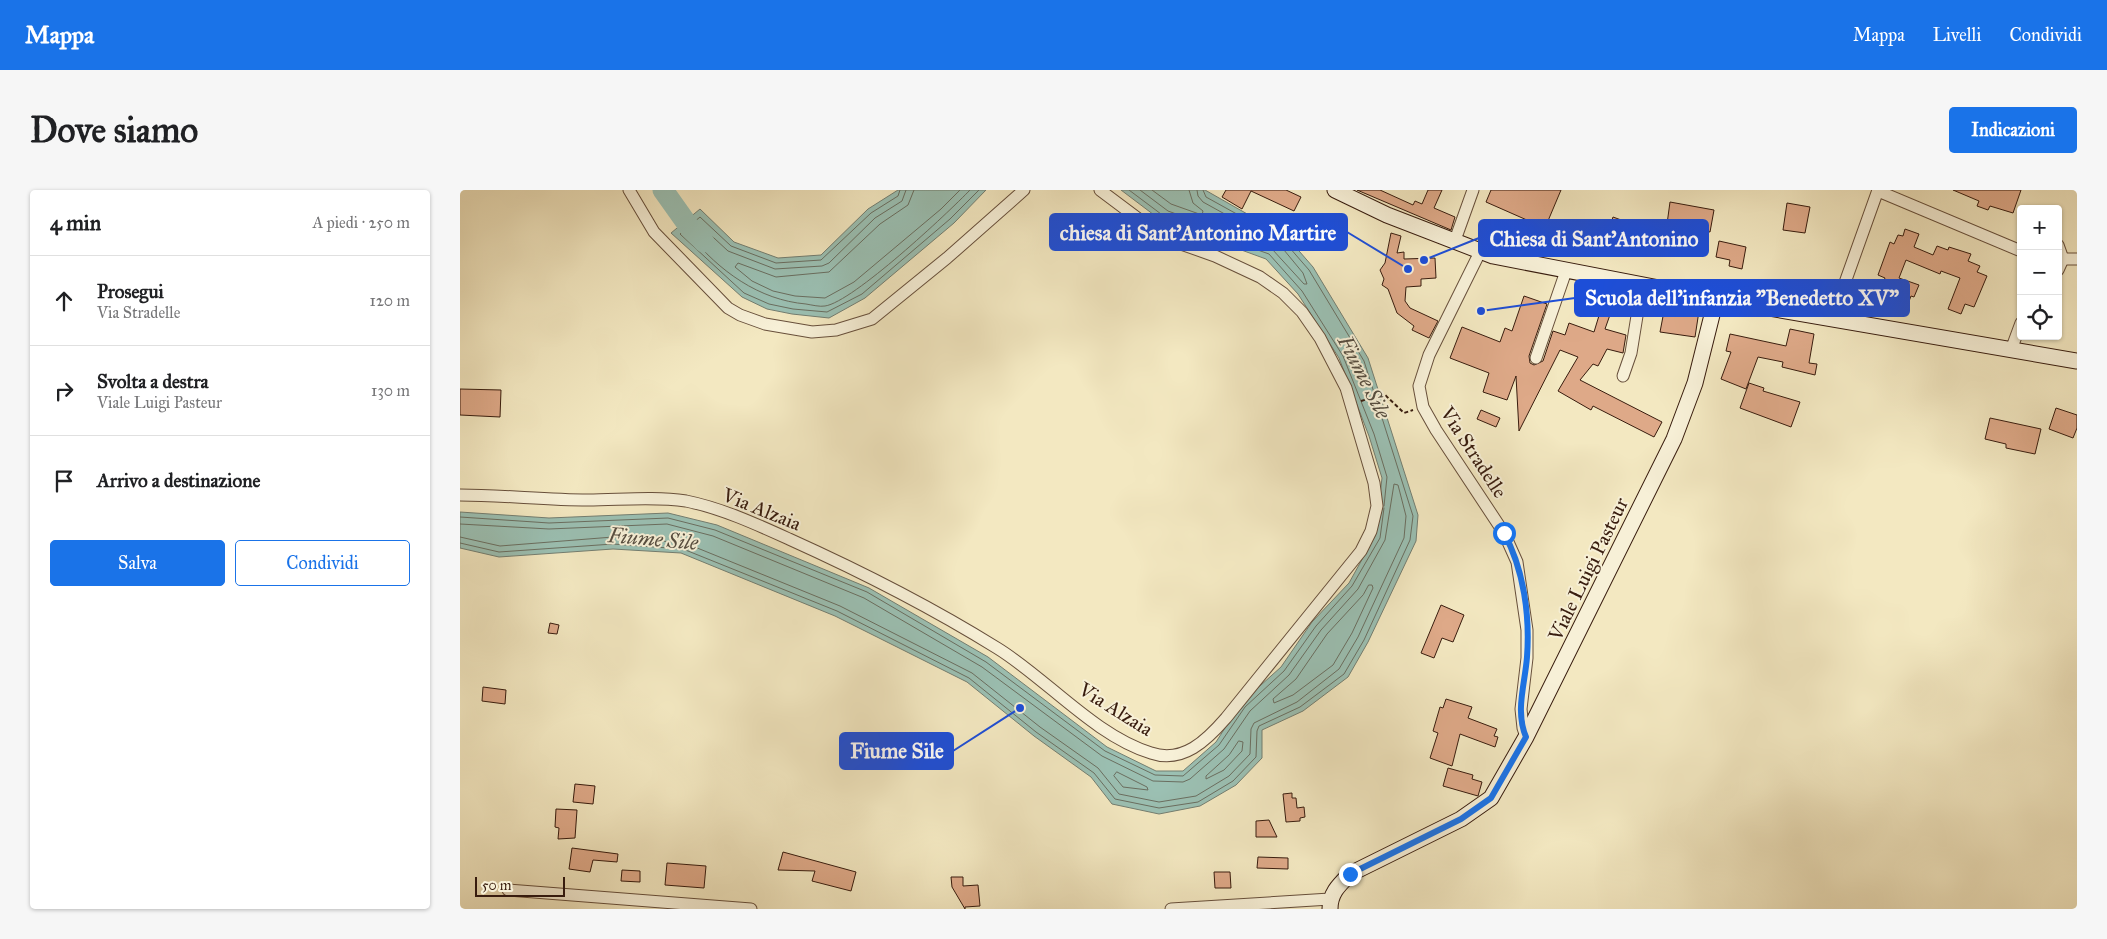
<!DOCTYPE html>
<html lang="it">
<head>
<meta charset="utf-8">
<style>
  body { margin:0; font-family:"IM FELL Great Primer",serif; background:#f6f6f6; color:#202124 }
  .controls { position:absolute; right:15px; top:15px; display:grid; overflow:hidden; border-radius:5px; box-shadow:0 1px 4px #0004 }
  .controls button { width:45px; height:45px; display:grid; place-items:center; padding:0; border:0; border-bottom:1px solid #e0e0e0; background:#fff; color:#202124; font:25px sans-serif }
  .scale { position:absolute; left:15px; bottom:12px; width:90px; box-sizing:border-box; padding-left:5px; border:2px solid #381c0e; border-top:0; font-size:14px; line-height:18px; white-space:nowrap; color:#381c0e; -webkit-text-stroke:4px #f7f0d7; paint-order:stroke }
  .stop { position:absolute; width:15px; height:15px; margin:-11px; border:4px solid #1a73e8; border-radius:50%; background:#fff }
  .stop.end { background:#1a73e8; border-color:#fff; box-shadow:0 1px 5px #0008 }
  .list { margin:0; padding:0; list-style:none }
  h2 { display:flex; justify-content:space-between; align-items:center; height:65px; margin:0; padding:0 20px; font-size:21px }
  h2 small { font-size:16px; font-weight:400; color:#757577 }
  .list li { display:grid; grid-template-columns:32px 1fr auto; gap:15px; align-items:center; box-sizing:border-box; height:90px; padding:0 20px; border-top:1px solid #e0e0e0 }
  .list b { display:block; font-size:19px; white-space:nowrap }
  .list p { margin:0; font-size:16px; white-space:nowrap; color:#757577 }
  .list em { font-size:16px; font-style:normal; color:#757577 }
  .actions { display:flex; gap:10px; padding:15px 20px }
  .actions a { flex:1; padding:11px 0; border:1px solid #1a73e8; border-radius:5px; text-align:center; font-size:18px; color:#1a73e8 }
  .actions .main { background:#1a73e8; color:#fff }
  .icon { flex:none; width:28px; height:28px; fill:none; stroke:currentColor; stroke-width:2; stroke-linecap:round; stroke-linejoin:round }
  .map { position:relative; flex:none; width:1617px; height:719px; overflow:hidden; border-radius:5px }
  header { display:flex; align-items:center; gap:30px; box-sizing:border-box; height:70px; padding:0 25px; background:#1a73e8; color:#fff }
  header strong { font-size:24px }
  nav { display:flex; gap:28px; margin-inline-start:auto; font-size:18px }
  .intro { display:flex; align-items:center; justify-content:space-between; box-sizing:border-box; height:120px; padding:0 30px }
  h1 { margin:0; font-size:35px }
  .button { padding:12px 22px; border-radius:5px; background:#1a73e8; color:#fff; font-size:18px; font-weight:700 }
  main { display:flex; gap:30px; padding:0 30px }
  aside { flex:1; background:#fff; border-radius:5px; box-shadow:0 1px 4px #0004 }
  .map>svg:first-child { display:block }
  .water { fill:#9bc0b3; stroke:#737e71 }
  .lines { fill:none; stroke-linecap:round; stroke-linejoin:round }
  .shore { stroke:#6a6e60; stroke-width:1 }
  .river { stroke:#9bc0b3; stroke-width:21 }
  .building { fill:#dea988; stroke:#381c0e }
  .street-casing { stroke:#674f3b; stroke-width:13 }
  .secondary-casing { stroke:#381c0e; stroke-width:17 }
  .path { stroke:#381c0e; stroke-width:2; stroke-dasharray:4 2.5; stroke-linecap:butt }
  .street { stroke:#f7f0d7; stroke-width:11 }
  .secondary { stroke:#f7f0d7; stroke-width:15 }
  .route { stroke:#1a73e8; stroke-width:6 }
  .labels { text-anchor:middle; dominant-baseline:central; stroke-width:4; stroke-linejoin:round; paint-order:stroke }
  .street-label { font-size:20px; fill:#381c0e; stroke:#f7f0d7 }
  .water-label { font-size:21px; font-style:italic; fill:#564d40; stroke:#f7f0d7 }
  .leader { fill:none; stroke:#1d4ed8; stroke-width:2 }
  .callout-dot { fill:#1d4ed8; stroke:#f7f0d7; stroke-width:2 }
  .callout { fill:#1d4ed8; stroke:#1d4ed8; stroke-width:2 }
  .callout-label { font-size:21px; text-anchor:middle; font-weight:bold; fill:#fff }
</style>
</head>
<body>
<header>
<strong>Mappa</strong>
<nav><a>Mappa</a><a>Livelli</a><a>Condividi</a></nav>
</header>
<div class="intro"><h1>Dove siamo</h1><a class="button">Indicazioni</a></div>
<main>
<aside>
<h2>4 min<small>A piedi · 250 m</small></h2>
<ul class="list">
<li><svg class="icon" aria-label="ahead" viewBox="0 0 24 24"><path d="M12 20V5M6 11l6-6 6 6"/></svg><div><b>Prosegui</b><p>Via Stradelle</p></div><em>120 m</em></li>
<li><svg class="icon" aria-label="right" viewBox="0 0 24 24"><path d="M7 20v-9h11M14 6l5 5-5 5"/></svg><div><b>Svolta a destra</b><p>Viale Luigi Pasteur</p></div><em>130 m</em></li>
<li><svg class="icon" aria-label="arrive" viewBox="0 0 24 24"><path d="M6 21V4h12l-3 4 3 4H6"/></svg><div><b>Arrivo a destinazione</b></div></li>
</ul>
<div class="actions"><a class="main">Salva</a><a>Condividi</a></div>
</aside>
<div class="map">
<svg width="1617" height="719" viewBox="0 0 1617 719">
  <rect width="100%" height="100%" fill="#f3e8c1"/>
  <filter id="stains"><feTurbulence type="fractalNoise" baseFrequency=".004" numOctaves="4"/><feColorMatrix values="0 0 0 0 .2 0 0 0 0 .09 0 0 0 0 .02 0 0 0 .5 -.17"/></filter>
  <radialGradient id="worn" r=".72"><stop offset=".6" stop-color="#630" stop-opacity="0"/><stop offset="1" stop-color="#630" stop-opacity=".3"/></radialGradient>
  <g class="water">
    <polygon points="438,0 526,0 494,33 405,108 369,128 332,124 307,119 282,107 211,43 240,19 274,52 318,68 361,65 408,19"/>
    <polygon points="661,0 745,0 826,46 853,77 908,168 958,325 956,351 908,452 888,487 843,521 802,540 802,568 776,595 740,616 699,624 652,614 631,587 574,546 507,492 375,426 221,363 153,359 39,367 0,358 0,322 89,328 208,323 257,335 409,398 528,467 647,557 696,581 723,581 756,552 781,513 821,477 852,432 889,393 915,346 922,288 909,246 879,168 838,104 806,69 702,31"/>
  </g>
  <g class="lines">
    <g class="shore">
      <polyline points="440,0 438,6 411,23 361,70 316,73 271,56 240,27 220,44 284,103 309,114 333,119 367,122 402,104 490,29 519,0"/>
      <path d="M446,0L442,11L415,28L369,73L362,76L315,79L268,61L240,35L229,44C259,81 299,110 346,114C352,115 360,117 365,116C393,112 488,23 510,0"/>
      <polyline points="454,0 448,15 420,34 369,82 316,87 278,73 275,77 292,91 313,101 335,106 365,108 394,92 481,19 500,0"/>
      <polyline points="669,0 705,27 809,64 842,101 883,166 914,244 927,287 924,316"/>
      <polyline points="680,0 708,21 812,59 844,94 847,94 843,83 819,54 743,12 738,6 737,0"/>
      <polyline points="692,0 711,14 742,25 743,21 733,13 729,0"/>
      <polyline points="0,327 89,333 208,328 255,340 407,402 526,472 645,561 695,585 723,586 759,555 785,517 824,481 856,436 892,396 920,348 924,318"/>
      <polyline points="0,334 89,339 207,334 253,346 404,408 522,477 642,566 693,591 723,592 730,589 764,559 790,521 829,485 861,440 898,399 925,350 934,294 938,295 946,326 944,348 898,447 879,479 837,512 794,533 791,539 790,564 769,586 736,606 699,612 659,604 638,578 580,537 512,483 380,416 225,353 153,347 40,356 0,347"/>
      <polyline points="0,353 39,362 153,354 223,359 377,421 509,488 576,542 634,583 655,609 699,618 738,612 773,591 796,567 797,541 799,536 840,517 884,484 904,450 950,350 953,326 904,171 849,80 822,49 746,7 743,0"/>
      <polygon points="909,395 912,395 913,398 892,443 873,475 833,505 814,513 813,509 836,489 867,444 903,405"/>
      <polygon points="779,551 783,552 782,561 764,580 746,589 746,586 769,565"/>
      <polygon points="657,582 687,597 688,600 663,597 654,586"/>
    </g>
    <polyline class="river" points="203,0 230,38 244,52"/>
  </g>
  <g class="building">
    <polygon points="766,0 826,0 841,7 834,21 791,1 782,19 762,7"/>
    <polygon points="897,0 920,0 953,15 955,11 962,14 968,0 982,0 974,18 995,27 991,40"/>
    <polygon points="1031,0 1101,0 1085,38 1026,12"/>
    <polygon points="1493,0 1561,0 1553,23 1530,16 1528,20 1517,16 1519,11"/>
    <polygon points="1210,12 1254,20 1250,42 1207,34"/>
    <polygon points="1327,13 1350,17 1345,43 1323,40"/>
    <polygon points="1153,27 1183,38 1176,58 1146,47"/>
    <polygon points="1445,39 1459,44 1454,57 1473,65 1477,56 1488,60 1489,57 1511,64 1508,71 1520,76 1517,82 1527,86 1514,117 1505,114 1501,124 1488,119 1500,88 1481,81 1480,84 1446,70 1439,88 1459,95 1454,107 1451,106 1448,114 1422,108 1425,99 1421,98 1425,88 1418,85 1430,52 1434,54 1438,45 1443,46"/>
    <polygon points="931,43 941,46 937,63 944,62 944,69 975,68 976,88 961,89 961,96 946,97 945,111 950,118 978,131 969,148 952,140 954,136 937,123 928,99 922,95 924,89 920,80 925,73"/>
    <polygon points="1259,51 1286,57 1282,79 1269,76 1270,70 1256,67"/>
    <polygon points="1064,106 1087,114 1069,166 1070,173 1074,175 1083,171 1093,141 1105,145 1109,133 1134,142 1141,119 1151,122 1145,139 1166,145 1163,163 1147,159 1138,176 1133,174 1120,190 1202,232 1194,247 1133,216 1131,220 1098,201 1118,167 1100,160 1059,241 1056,186 1047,210 1023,202 1029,183 990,168 1002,137 1040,152 1045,138 1052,141"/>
    <polygon points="1205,116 1239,121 1235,147 1200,142"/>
    <polygon points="1330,139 1354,144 1349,173 1357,174 1355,185 1322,177 1323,172 1298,167 1286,199 1261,189 1271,162 1266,161 1270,144 1326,156"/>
    <polygon points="1289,193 1304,198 1303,201 1340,212 1331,237 1280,218"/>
    <polygon points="0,199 41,200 40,227 0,225"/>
    <polygon points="1596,218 1617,225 1617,238 1613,248 1589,239"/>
    <polygon points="1021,220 1040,228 1036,237 1017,229"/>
    <polygon points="1530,228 1581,239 1575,264 1546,258 1546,254 1525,249"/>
    <polygon points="981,415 1004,425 993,452 982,448 974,468 961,463"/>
    <polygon points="90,433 99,435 97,444 88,443"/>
    <polygon points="23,497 46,500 45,514 22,511"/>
    <polygon points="986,509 1012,517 1008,528 1037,539 1034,546 1038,547 1035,557 1000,544 992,576 970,568 978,543 973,541 980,517 983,518"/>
    <polygon points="988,578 1013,585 1012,589 1022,592 1018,606 983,596"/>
    <polygon points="115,594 135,596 133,614 113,612"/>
    <polygon points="832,603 832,608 836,608 837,618 844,617 845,627 840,628 840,631 826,632 823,604"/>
    <polygon points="96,619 117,620 115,648 98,649 99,638 95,637"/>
    <polygon points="809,630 817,647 796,647 796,631"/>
    <polygon points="112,658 158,664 157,672 133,670 130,682 109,679"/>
    <polygon points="323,662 396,682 391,701 352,691 355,681 318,680"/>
    <polygon points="798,667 828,668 828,679 797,678"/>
    <polygon points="207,673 246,676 244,698 205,695"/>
    <polygon points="162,680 180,681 180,692 161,691"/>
    <polygon points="754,682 770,682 771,698 755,698"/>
    <polygon points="491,687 503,687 503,696 518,695 520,716 505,717 505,719 492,697"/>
  </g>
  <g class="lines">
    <defs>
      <g id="street">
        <polyline points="169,0 194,42 268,118 280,125 305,134 352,142 376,140 412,129 487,68 564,0"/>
        <polyline points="1418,1 1561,61"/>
        <polyline points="994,53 1013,0"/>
        <polyline points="1598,55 1603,69 1598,80"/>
        <polyline points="1020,62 969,165 959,196 963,217 976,240 1044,343 1057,372 1067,440 1067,468 1061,519 1063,538 1066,547"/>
        <polyline points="1603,69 1617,69"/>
        <polyline points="1372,129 1418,0"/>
        <polyline points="1551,160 1561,133"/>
        <polyline points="1076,168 1106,81"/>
        <polyline points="1163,186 1171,163 1182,95"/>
        <path d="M0,305C43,305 85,310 128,310C159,310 194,306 226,311C261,318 296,334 329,349C400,381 471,417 537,458C586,488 635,546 691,563C723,574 747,550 766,528L901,361L911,341L917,316L914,293L886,198L860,148L842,122L823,103L800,87L755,66L704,48L640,0"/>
        <polyline points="48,700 291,719"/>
        <polyline points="711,719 870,709"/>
      </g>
      <g id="secondary">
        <polyline points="875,0 927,25 1033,66 1256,109 1617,171"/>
        <path d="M870,719C870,703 879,695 890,684L1001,629L1031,608L1066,547L1214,249L1235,193L1256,109"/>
      </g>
    </defs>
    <use href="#street" class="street-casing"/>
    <use href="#secondary" class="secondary-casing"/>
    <polyline class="path" points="901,211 924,204 944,223 953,220"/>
    <use href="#street" class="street"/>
    <use href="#secondary" class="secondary"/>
  </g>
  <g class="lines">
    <path class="route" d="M890,684L1001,629L1031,608L1066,547C1055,521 1065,494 1067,467C1070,426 1064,380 1044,343"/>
  </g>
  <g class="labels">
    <g class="street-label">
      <text transform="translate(1014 262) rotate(57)">Via Stradelle</text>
      <text transform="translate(302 319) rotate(22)">Via Alzaia</text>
      <text transform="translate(1128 379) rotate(-64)">Viale Luigi Pasteur</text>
      <text transform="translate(656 519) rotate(32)">Via Alzaia</text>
    </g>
    <g class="water-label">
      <text transform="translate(904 187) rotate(63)">Fiume Sile</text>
      <text transform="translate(193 349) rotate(5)">Fiume Sile</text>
    </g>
  </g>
  <path class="leader" d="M948 79L887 42M964 70L1019 48M1021 121L1115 108M560 518L493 561"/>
  <g class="callout-dot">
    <circle cx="948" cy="79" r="5"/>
    <circle cx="964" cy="70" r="5"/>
    <circle cx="1021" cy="121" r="5"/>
    <circle cx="560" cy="518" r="5"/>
  </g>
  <g class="callout">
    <rect x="590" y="24" width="297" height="36" rx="5"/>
    <rect x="1019" y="30" width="229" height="36" rx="5"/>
    <rect x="1115" y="90" width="334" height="36" rx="5"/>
    <rect x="380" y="543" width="113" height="36" rx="5"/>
  </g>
  <g class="callout-label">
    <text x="738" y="50">chiesa di Sant'Antonino Martire</text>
    <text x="1134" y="56">Chiesa di Sant'Antonino</text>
    <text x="1282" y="115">Scuola dell'infanzia "Benedetto XV"</text>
    <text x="437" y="568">Fiume Sile</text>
  </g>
  <rect width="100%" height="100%" filter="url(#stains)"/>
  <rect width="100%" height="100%" fill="url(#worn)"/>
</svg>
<div class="controls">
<button>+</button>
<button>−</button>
<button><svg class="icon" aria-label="locate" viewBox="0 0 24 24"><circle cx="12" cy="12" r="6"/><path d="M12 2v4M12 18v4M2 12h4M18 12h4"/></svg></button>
</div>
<div class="scale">50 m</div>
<div class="stop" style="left:1044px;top:343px"></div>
<div class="stop end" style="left:890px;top:684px"></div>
</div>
</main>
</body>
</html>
